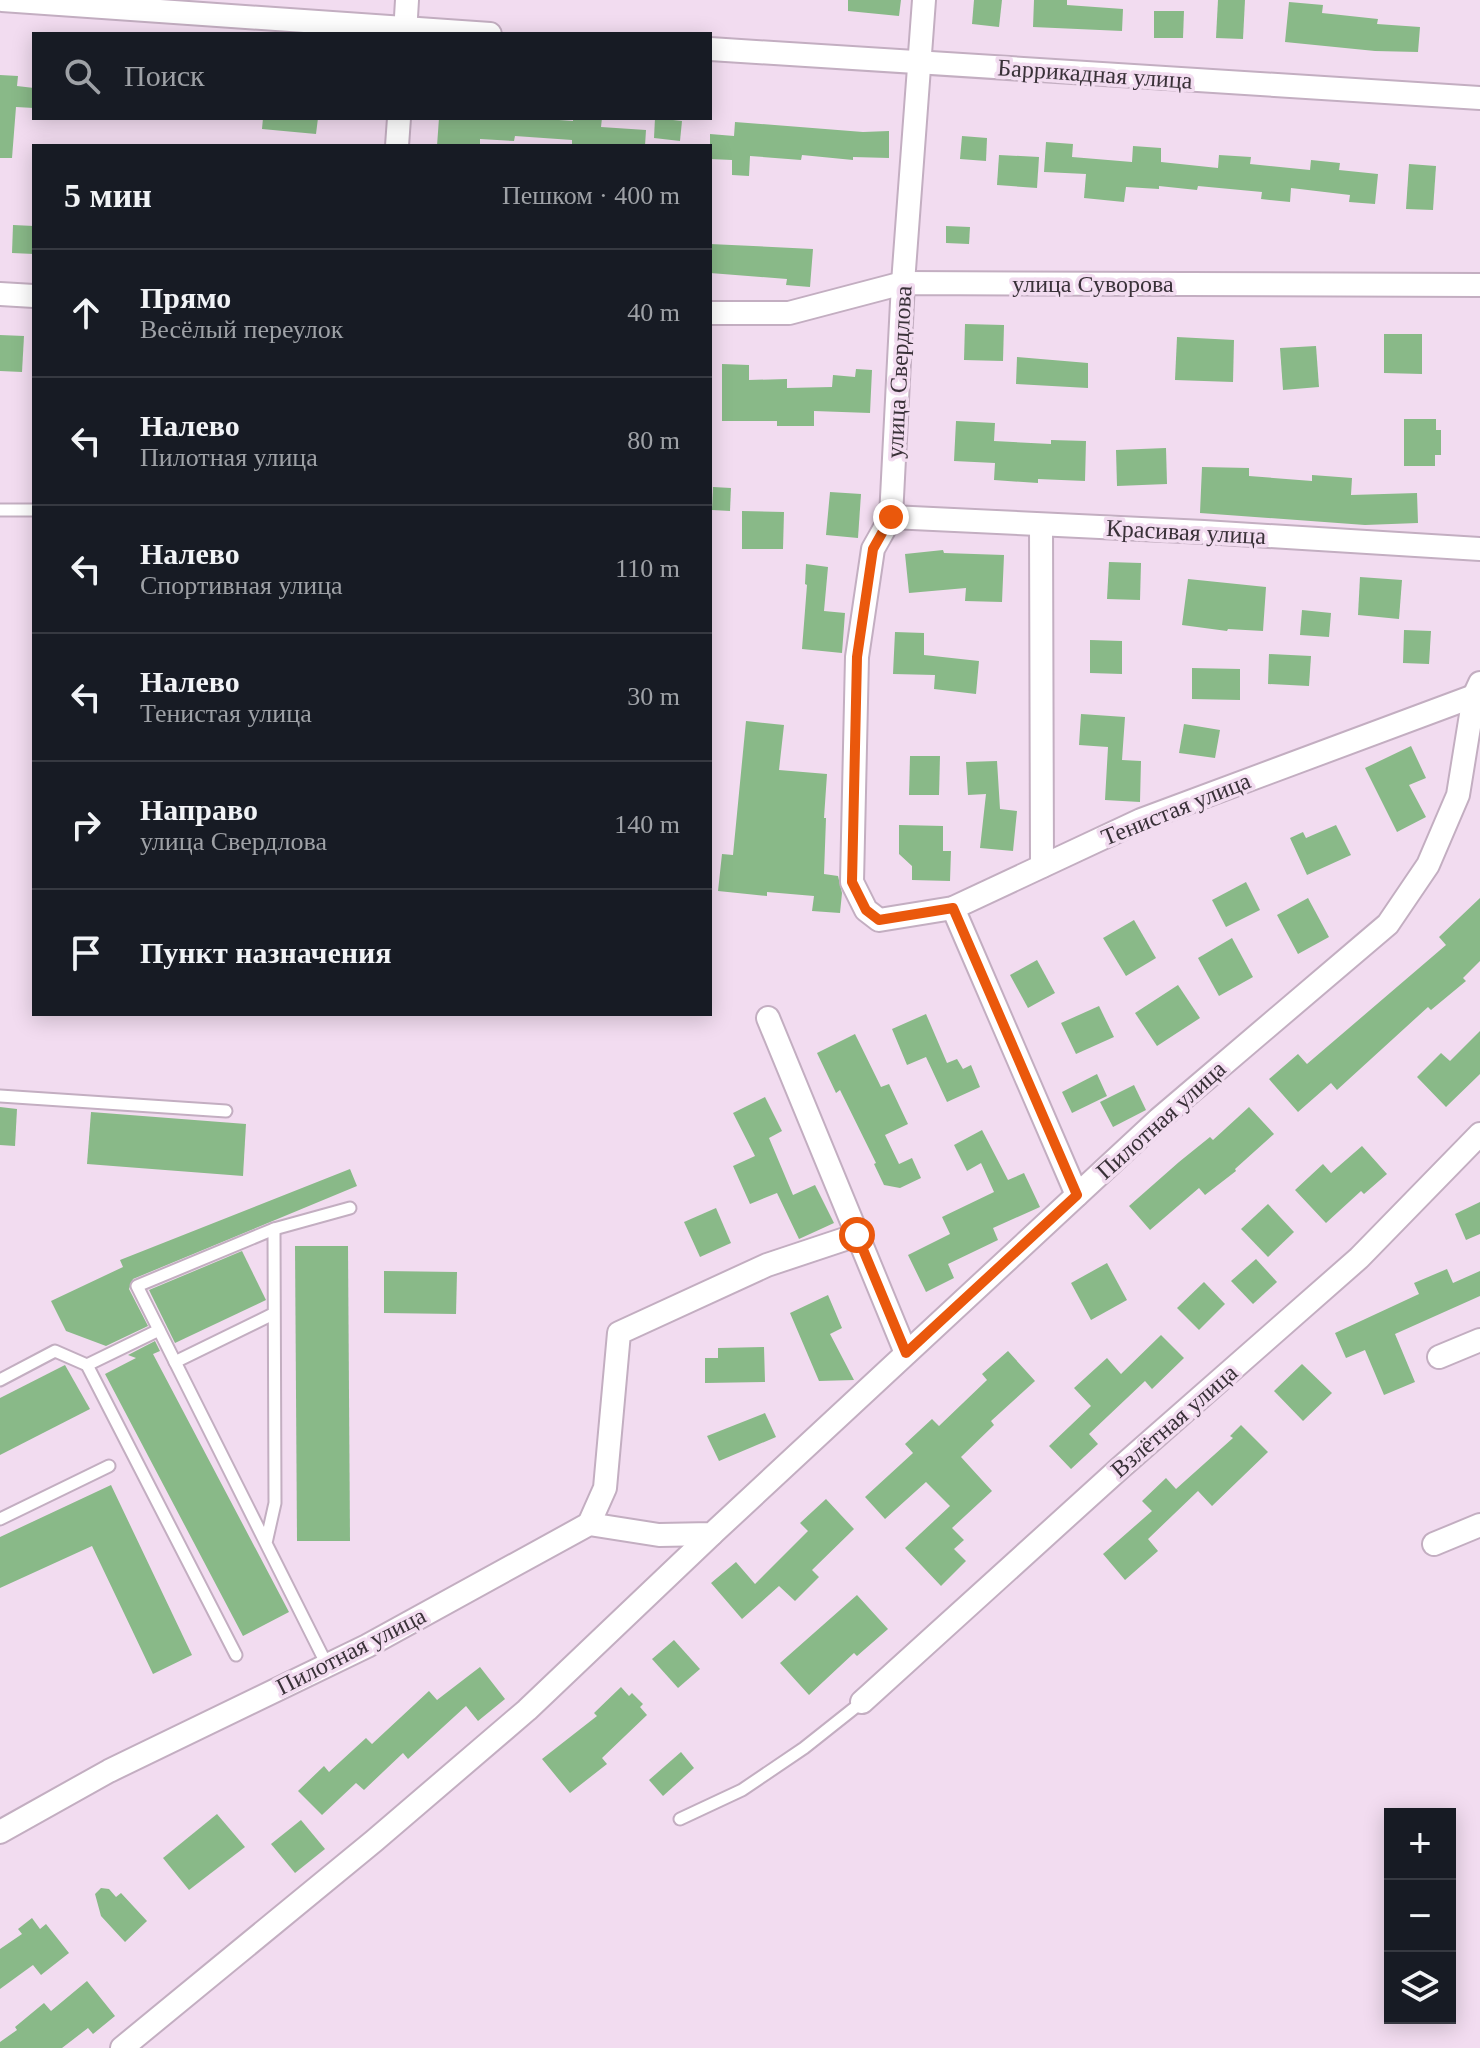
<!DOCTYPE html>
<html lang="ru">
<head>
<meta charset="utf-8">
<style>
  body { margin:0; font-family:"Times New Roman",serif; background:#242831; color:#f1f3f6 }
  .controls { position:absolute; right:24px; bottom:24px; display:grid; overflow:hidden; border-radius:0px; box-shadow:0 4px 20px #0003 }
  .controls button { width:72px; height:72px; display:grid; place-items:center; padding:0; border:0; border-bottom:2px solid #363941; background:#171b24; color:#f1f3f6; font:40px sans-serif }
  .stop { position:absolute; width:24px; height:24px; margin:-18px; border:6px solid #ea580c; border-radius:50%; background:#fff }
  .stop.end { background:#ea580c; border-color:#fff; box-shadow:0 2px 8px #0008 }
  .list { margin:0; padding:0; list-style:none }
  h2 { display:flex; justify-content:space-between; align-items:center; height:104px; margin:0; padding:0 32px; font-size:34px }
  h2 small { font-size:26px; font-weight:400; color:#9ea1a6 }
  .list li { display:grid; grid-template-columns:52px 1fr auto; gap:24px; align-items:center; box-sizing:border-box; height:128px; padding:0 32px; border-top:2px solid #363941 }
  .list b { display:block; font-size:30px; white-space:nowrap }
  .list p { margin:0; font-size:26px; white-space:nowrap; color:#9ea1a6 }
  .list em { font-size:26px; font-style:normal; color:#9ea1a6 }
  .icon { flex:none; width:44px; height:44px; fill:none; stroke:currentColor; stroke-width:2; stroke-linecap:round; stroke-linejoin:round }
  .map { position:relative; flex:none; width:1480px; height:2048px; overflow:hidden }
  .search { position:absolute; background:#171b24; box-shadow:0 4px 20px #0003; left:32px; top:32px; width:680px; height:88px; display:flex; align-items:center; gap:20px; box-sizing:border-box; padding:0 28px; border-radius:0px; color:#9ea1a6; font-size:30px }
  .panel { position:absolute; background:#171b24; box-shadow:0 4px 20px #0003; left:32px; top:144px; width:680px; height:872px; border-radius:0px }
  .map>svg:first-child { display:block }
  .building { fill:#89b988 }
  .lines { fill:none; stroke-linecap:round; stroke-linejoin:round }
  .service-casing { stroke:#c3aec1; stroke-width:15 }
  .minor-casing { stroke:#c3aec1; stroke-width:26 }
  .service { stroke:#fff; stroke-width:11 }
  .minor { stroke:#fff; stroke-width:22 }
  .route { stroke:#ea580c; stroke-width:10 }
  .labels { text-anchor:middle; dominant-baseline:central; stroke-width:7; stroke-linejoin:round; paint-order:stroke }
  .street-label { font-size:24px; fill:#393138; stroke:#f2dcf0 }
</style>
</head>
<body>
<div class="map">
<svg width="1480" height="2048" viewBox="0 0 1480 2048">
  <rect width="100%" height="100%" fill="#f2dcf0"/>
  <g class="building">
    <polygon points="848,0 901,0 899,16 848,11"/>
    <polygon points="974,0 1002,0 999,27 972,24"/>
    <polygon points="1034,0 1067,0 1067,5 1123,9 1122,31 1033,27"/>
    <polygon points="1218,0 1245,0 1243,39 1216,38"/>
    <polygon points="1289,2 1323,5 1322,13 1378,19 1377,24 1420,27 1418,52 1375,51 1285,42"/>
    <polygon points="1154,11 1184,11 1183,38 1154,38"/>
    <polygon points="0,75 18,76 17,86 34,88 34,108 16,107 12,158 0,158"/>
    <polygon points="263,118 318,118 316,134 262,129"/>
    <polygon points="439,118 531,118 573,121 573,118 602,118 601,127 646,130 645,146 572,146 572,140 515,136 514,141 480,139 480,146 437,146"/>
    <polygon points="655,118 682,121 680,141 654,138"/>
    <polygon points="735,122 863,132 889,131 889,158 853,157 853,160 802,155 801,160 750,156 749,176 732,175 732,160 710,159 710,134 734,136"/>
    <polygon points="962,136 987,138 986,161 960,159"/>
    <polygon points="1046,142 1073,144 1072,157 1132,162 1133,146 1161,148 1161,162 1218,168 1219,155 1251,157 1250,164 1310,170 1311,160 1340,163 1339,170 1378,174 1375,204 1349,202 1350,195 1291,188 1290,202 1261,199 1262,192 1198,186 1197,190 1159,186 1159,189 1126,187 1124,202 1084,198 1086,174 1044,172"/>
    <polygon points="999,155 1039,157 1037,188 997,185"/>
    <polygon points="1409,164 1436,166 1433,210 1406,209"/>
    <polygon points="13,225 34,226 34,254 12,253"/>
    <polygon points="946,226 970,227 969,244 946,243"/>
    <polygon points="710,244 813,249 810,287 786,285 787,279 710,273"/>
    <polygon points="965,324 1004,325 1003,361 964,360"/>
    <polygon points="1384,334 1422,334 1422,374 1384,373"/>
    <polygon points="0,335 24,336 22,372 0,371"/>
    <polygon points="1177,337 1234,340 1233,382 1175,380"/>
    <polygon points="1316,346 1319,387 1283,390 1280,348"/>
    <polygon points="1017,357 1088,363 1088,388 1016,384"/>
    <polygon points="722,364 749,365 749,380 787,379 787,388 832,387 833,375 855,377 856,369 872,370 870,413 814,411 814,426 777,426 777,421 722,421"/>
    <polygon points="1404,419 1436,419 1436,430 1441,430 1441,455 1435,455 1435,466 1404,466"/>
    <polygon points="956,421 995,423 994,441 1051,444 1051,440 1086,441 1085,481 1038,479 1038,483 994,480 995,463 954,461"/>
    <polygon points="1166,448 1167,484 1117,486 1116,450"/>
    <polygon points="1202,467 1249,468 1249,476 1312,481 1312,475 1352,478 1351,495 1417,493 1418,523 1365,525 1200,513"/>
    <polygon points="713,487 731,488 730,511 712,510"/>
    <polygon points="830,492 861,494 858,538 826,535"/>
    <polygon points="742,511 784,512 783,549 742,549"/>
    <polygon points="943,550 944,553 1004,555 1002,602 965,601 966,588 909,593 905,554"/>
    <polygon points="1109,562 1141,563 1140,600 1107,599"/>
    <polygon points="806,564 828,567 824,611 845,613 842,653 802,649 807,585 805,584"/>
    <polygon points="1360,577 1402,580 1399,619 1358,615"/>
    <polygon points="1188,579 1266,587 1263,631 1228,629 1227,631 1182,625"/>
    <polygon points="1302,610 1331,613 1329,637 1300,635"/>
    <polygon points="1404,630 1431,631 1429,664 1403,663"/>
    <polygon points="895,632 924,633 924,655 979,661 976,694 934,689 935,675 893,674"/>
    <polygon points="1090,640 1122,641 1122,674 1090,673"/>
    <polygon points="1269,654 1311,656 1309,686 1268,684"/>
    <polygon points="1192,668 1240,669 1240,700 1192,699"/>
    <polygon points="1081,714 1125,717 1122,760 1141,761 1140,802 1105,800 1108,747 1079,745"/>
    <polygon points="746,721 784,725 779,770 827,774 824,818 826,818 824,874 838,876 842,893 840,913 812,911 814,896 767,892 767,896 718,891 722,854 733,855"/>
    <polygon points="1184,724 1220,730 1215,758 1179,753"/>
    <polygon points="1411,746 1426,778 1409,785 1426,817 1397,832 1365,768"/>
    <polygon points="910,756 940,756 939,795 909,795"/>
    <polygon points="997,761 1000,809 1017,811 1013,851 980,848 986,794 968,795 966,762"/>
    <polygon points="899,825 943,826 943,851 951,851 950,881 912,880 912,866 899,854"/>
    <polygon points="1336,825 1351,855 1307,875 1290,838 1303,832 1306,838"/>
    <polygon points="1246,882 1260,910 1226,927 1212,900"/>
    <polygon points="1308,898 1329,937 1298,954 1277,915"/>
    <polygon points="1480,898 1480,961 1463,978 1466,981 1431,1010 1428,1007 1337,1090 1331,1083 1298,1112 1269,1079 1298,1054 1307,1064 1446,945 1439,937"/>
    <polygon points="1134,920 1156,958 1126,976 1103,938"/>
    <polygon points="1232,938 1253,977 1219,996 1198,958"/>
    <polygon points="1037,960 1055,993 1028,1008 1010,975"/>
    <polygon points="1178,985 1200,1018 1157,1046 1135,1013"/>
    <polygon points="1099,1006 1114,1037 1076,1054 1061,1023"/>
    <polygon points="926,1014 947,1063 957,1059 963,1069 971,1065 980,1087 947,1102 926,1057 907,1065 892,1029"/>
    <polygon points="1480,1031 1480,1074 1446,1107 1417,1077 1441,1053 1450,1061"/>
    <polygon points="855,1034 881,1087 889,1084 908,1124 885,1135 899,1164 912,1158 921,1178 900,1188 884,1185 874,1164 876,1163 840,1090 836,1093 817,1053"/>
    <polygon points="1097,1074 1107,1096 1072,1113 1062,1092"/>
    <polygon points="1134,1085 1146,1110 1113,1127 1100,1102"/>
    <polygon points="765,1097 782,1131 769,1138 793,1195 815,1185 834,1223 799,1239 777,1193 750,1204 733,1166 755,1156 733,1113"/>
    <polygon points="0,1107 17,1109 15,1146 0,1145"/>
    <polygon points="1249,1107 1274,1134 1235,1169 1236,1171 1205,1195 1199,1188 1150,1230 1129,1206 1179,1162 1210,1137 1213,1140"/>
    <polygon points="91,1112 246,1124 243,1176 87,1164"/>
    <polygon points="982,1130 1008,1180 1024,1173 1040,1207 993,1228 998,1240 948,1264 954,1278 926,1292 908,1255 950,1234 942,1217 994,1192 981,1163 967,1171 954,1145"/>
    <polygon points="1362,1146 1387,1174 1364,1194 1361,1191 1326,1223 1295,1190 1323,1164 1331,1173"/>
    <polygon points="350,1169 357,1186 133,1279 129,1289 148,1326 106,1346 66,1331 51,1301 123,1267 120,1260"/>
    <polygon points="1480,1202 1480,1234 1466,1240 1455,1214"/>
    <polygon points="1268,1204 1294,1232 1268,1257 1241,1229"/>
    <polygon points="716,1208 731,1243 700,1257 684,1222"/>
    <polygon points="295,1246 348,1246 350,1541 297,1541"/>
    <polygon points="242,1251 266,1300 175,1343 149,1290"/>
    <polygon points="1256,1259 1277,1282 1253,1304 1231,1281"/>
    <polygon points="1107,1263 1127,1300 1091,1320 1071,1283"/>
    <polygon points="1447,1269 1453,1283 1480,1271 1480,1296 1395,1334 1415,1382 1384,1395 1365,1350 1346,1358 1335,1333 1419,1294 1414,1283"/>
    <polygon points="384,1271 457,1272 456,1314 384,1313"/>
    <polygon points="1204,1282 1225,1304 1199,1330 1177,1308"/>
    <polygon points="828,1295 842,1328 830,1334 854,1380 819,1381 790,1313"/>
    <polygon points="1161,1335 1184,1358 1152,1389 1145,1381 1089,1434 1098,1444 1071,1469 1049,1446 1091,1406 1074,1388 1107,1358 1121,1374"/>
    <polygon points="155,1341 160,1351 153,1354 289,1612 243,1636 105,1374 136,1358 128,1355"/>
    <polygon points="764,1347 765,1382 705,1383 705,1358 718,1358 718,1348"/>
    <polygon points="1008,1351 1035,1381 991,1421 994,1425 961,1457 992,1491 952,1528 964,1540 954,1549 966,1561 941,1586 905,1548 950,1506 926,1482 885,1519 865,1497 913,1453 905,1444 932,1419 939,1426 987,1380 982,1374"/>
    <polygon points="1302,1364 1332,1393 1303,1421 1274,1391"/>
    <polygon points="65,1365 90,1409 0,1455 0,1398"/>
    <polygon points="765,1413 776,1437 719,1461 707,1436"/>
    <polygon points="1241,1425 1268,1452 1212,1506 1198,1491 1148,1539 1158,1551 1125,1580 1103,1554 1152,1511 1142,1501 1166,1478 1176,1489 1233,1438 1230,1436"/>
    <polygon points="111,1485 192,1655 153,1674 92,1546 0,1588 0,1537"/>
    <polygon points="826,1499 854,1529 812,1570 819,1577 795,1601 779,1586 742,1619 711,1583 736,1562 755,1584 808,1531 800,1523"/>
    <polygon points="857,1595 888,1629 857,1656 854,1653 809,1695 780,1663"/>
    <polygon points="674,1640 700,1669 678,1688 652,1659"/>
    <polygon points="480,1667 505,1699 478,1721 466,1706 408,1759 403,1753 364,1790 356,1783 322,1815 298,1791 324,1766 329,1772 366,1738 372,1744 429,1691 437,1700"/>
    <polygon points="621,1687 629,1696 632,1693 643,1704 640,1707 647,1715 602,1758 607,1764 570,1793 542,1759 597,1716 594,1713"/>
    <polygon points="681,1752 694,1768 663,1796 649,1780"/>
    <polygon points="217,1814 245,1847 189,1890 163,1858"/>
    <polygon points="301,1820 325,1849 295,1873 271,1844"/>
    <polygon points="101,1888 109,1889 116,1897 121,1893 147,1921 125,1942 101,1916 95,1894"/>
    <polygon points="32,1918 40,1929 46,1924 69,1953 41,1975 33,1965 0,1989 0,1949 22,1934 18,1929"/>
    <polygon points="87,1981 115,2016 93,2034 88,2028 62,2048 0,2048 0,2042 17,2030 15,2027 44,2003 51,2011"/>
  </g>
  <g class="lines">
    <defs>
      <g id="service">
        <polyline points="0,510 34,510"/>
        <polyline points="0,1096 226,1111"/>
        <polyline points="274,1229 350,1208"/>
        <polyline points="175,1362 273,1314"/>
        <polyline points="87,1365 159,1330"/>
        <polyline points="0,1380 55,1351 87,1365 236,1655"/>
        <polyline points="0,1519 109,1466"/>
        <path d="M266,1543L275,1503L274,1229L137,1286C200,1412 264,1539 327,1665"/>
        <polyline points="680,1819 742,1790 804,1748 862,1702"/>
      </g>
      <g id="minor">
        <polyline points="2,0 490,34"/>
        <polyline points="924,0 903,283 891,517 873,549 857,657 852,882 866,910 879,920 953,908 1141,820 1474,696"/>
        <polyline points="405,34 407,0"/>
        <polyline points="710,49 1480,98"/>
        <polyline points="397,146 399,118"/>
        <polyline points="0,294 34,296"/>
        <polyline points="710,313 789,313 903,283 1480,285"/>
        <polyline points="891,517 1204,532 1480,549"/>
        <polyline points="1041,525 1042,866"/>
        <polyline points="953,908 1077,1195"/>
        <polyline points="768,1018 906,1353"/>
        <polyline points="1439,1357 1480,1340"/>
        <polyline points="589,1524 605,1488 619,1333 767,1265 857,1235"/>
        <polyline points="1434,1544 1480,1525"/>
        <polyline points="862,1702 1119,1469 1359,1258 1480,1134"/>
        <polyline points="0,1832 109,1771 367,1646 589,1524 659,1535 712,1534 1159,1119 1388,924 1428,865 1458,795 1474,696 1480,683"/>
        <polyline points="122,2048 374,1841 527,1710 712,1534"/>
      </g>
    </defs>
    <use href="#service" class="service-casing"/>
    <use href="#minor" class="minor-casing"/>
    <use href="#service" class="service"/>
    <use href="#minor" class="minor"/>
  </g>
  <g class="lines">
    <polyline class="route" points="857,1235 906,1353 1077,1195 953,908 879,920 866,910 852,882 857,657 873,549 891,517"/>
  </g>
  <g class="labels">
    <g class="street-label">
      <text transform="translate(1095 74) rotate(4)">Баррикадная улица</text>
      <text x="1093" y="284">улица Суворова</text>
      <text transform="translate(899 372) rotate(-87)">улица Свердлова</text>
      <text transform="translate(1186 532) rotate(3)">Красивая улица</text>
      <text transform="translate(1176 809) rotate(-22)">Тенистая улица</text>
      <text transform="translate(1161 1120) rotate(-42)">Пилотная улица</text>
      <text transform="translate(1174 1421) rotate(-41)">Взлётная улица</text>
      <text transform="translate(351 1651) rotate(-27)">Пилотная улица</text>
    </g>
  </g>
</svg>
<div class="controls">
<button>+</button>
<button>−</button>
<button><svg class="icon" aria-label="layers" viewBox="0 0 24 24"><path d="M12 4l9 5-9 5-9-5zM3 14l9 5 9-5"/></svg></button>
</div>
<div class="stop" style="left:857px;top:1235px"></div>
<div class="stop end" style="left:891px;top:517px"></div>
<div class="search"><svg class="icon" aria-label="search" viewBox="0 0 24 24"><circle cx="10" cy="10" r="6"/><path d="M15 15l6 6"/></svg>Поиск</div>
<section class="panel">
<h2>5 мин<small>Пешком · 400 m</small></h2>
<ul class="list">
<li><svg class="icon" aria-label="ahead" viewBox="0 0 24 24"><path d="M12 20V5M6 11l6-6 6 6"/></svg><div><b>Прямо</b><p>Весёлый переулок</p></div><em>40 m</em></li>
<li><svg class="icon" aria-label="left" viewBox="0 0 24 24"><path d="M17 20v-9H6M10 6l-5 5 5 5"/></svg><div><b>Налево</b><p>Пилотная улица</p></div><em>80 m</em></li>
<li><svg class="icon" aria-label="left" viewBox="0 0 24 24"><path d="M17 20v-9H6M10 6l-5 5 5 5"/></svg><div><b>Налево</b><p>Спортивная улица</p></div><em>110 m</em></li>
<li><svg class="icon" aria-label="left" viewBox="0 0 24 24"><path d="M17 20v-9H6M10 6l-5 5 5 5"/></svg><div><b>Налево</b><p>Тенистая улица</p></div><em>30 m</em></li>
<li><svg class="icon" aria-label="right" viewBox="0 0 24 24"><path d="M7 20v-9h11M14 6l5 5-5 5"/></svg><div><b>Направо</b><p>улица Свердлова</p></div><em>140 m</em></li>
<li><svg class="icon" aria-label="arrive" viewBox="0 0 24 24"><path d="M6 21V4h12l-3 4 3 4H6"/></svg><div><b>Пункт назначения</b></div></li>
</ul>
</section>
</div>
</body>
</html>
